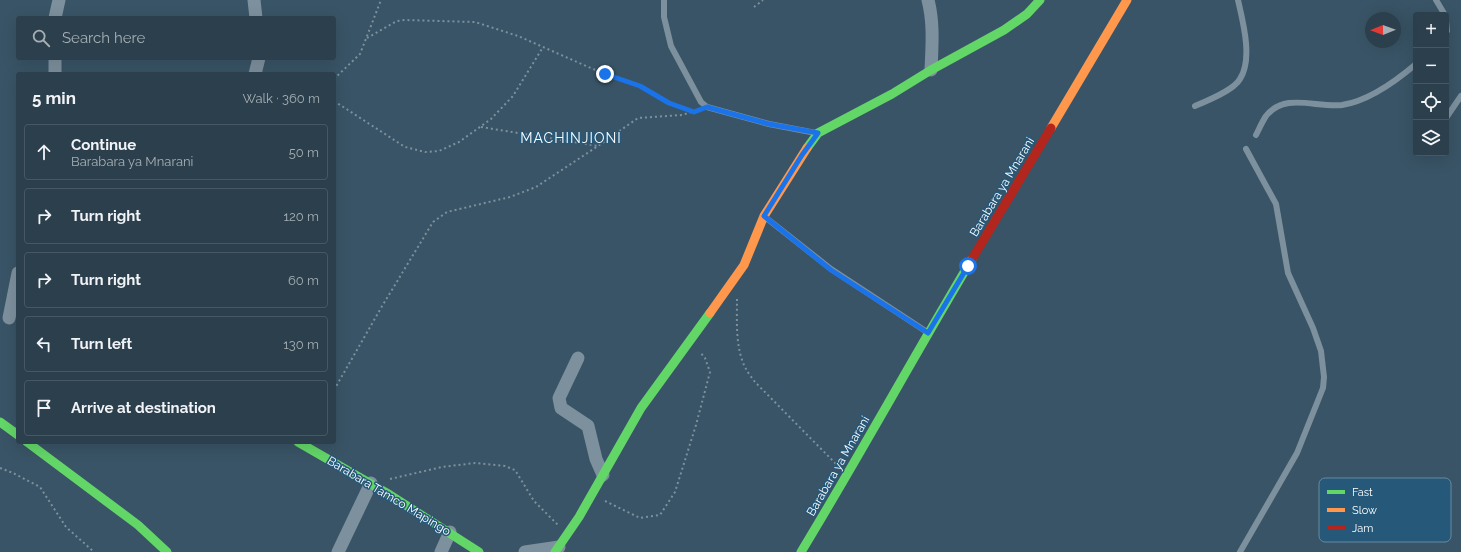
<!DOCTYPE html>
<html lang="en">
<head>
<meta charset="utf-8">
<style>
  body { margin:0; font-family:Raleway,sans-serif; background:#334653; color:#f1f3f6 }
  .controls { position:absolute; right:12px; top:12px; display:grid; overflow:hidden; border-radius:4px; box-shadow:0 4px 16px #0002 }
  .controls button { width:36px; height:36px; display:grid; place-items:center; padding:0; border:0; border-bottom:1px solid #475864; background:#2b3f4c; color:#f1f3f6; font:20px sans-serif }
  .compass { position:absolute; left:1365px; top:12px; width:36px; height:36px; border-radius:50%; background:#2b3f4c; box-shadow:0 4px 16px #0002; rotate:269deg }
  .stop { position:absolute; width:12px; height:12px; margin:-9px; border:3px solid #1a73e8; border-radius:50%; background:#fff }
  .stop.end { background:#1a73e8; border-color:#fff; box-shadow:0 1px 4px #0008 }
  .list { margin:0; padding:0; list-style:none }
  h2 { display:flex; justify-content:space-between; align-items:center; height:52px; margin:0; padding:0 16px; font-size:17px }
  h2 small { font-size:13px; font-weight:400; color:#a6afb5 }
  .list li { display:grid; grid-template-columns:26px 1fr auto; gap:12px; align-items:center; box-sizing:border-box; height:56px; margin:0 8px 8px; padding:0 8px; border:1px solid #475864; border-radius:4px }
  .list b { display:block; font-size:15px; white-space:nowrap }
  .list p { margin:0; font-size:13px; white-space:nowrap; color:#a6afb5 }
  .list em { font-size:13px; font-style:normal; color:#a6afb5 }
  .icon { flex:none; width:22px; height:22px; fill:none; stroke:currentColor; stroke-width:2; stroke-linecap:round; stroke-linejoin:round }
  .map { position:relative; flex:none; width:1461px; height:552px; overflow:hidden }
  .search { position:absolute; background:#2b3f4c; box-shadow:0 4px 16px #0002; left:16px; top:16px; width:320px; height:44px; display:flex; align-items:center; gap:10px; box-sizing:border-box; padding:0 14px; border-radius:4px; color:#a6afb5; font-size:15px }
  .panel { position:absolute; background:#2b3f4c; box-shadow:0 4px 16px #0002; left:16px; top:72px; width:320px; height:372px; border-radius:4px }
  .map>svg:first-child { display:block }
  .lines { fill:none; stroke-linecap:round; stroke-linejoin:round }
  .path { stroke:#7d909d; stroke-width:2; stroke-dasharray:2 3; stroke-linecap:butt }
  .lane { stroke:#7d909d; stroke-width:6 }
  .street { stroke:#7d909d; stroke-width:13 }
  .fast { stroke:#63d668; stroke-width:9 }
  .slow { stroke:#ff974d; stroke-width:9 }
  .jam { stroke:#b3261e; stroke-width:9 }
  .route { stroke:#1a73e8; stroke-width:5 }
  .labels { text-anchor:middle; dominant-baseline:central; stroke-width:3; stroke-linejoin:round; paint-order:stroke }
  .street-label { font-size:12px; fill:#fff; stroke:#265879 }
  .quarter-label { font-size:14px; letter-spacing:1px; fill:#fff; stroke:#265879 }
  .key { fill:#265879; stroke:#678aa1; stroke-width:1 }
  .key-label { font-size:11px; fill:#fff }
</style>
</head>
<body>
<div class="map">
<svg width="1461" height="552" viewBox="0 0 1461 552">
  <rect width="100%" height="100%" fill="#395466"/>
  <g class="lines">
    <g class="path">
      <polyline points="754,7 763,0"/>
      <polyline points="367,38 397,21 405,20 475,22 518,36 593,69 640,86 669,103 693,111"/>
      <polyline points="334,79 360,54 381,0"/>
      <polyline points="334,101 405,147 425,152 439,151 459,142 491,119 513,96 543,47"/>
      <polyline points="481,127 598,146"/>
      <path d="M737,299C737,321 735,349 746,369C748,373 752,378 755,382L837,465"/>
      <polyline points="334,390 381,308 433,222 447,212 510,197 536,187 598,146 638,118 682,115 698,110"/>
      <polyline points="0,468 13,473 40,487 66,527 94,552"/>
      <polyline points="390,479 442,467 475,463 505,466 515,470 534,501 558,525"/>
      <polyline points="605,501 640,518 660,515 675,492 696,425 710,372 705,358 700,352"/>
    </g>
    <g class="lane">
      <polyline points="664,0 664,17 671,46 701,102 707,107 769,124 816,133"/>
      <polyline points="1436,0 1445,15"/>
      <polyline points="1446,21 1447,31 1446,32"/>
      <path d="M1195,106C1207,101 1234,90 1240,79C1253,59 1243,22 1238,0"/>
      <polyline points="1446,118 1461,96"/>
      <path d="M1256,135C1259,129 1262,122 1266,116C1285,92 1316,108 1342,105C1369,101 1396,81 1416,64"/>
      <polyline points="765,217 831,269 927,332"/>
      <polyline points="1240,552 1297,453 1323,388 1324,377 1321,351 1313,328 1288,273 1276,204 1246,149"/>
    </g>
    <g class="street">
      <polyline points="254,0 256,18"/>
      <path d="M928,0C934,23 932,46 931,70"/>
      <polyline points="55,18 59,0"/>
      <polyline points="55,58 55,74"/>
      <polyline points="255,74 259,58"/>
      <polyline points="9,318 18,273"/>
      <polyline points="578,358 559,398 561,408 588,426 596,459 603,475"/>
      <polyline points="338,552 371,483"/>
      <polyline points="441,552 450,532"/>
      <polyline points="525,552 559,547"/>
    </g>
    <g class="fast">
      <polyline points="807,148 818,133 892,94 931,70 1004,30 1027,14 1040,0"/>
      <polyline points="0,422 18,435"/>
      <polyline points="27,442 138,525 167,552"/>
      <polyline points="298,442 390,495 479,552"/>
      <polyline points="555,552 579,517 641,408 710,313"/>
      <path d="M801,552C860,455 914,356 972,259"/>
    </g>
    <g class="slow">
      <polyline points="1051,128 1127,0"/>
      <polyline points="710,313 744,265 764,216 807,148"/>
    </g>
    <polyline class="jam" points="972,259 1051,128"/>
  </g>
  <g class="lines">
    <polyline class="route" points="605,74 640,86 669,103 694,112 707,107 769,124 818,133 802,155 764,216 831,270 928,333 968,266"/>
  </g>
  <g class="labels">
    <g class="street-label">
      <text transform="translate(1002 187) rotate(-59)">Barabara ya Mnarani</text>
      <text transform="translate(838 466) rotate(-60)">Barabara ya Mnarani</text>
      <text transform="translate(389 496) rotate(31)">Barabara Tamco Mapingo</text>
    </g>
    <g class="quarter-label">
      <text x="571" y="138">MACHINJIONI</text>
    </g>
  </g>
  <rect x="1319" y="478" width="132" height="64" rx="6" class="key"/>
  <rect x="1327" y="490" width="18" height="4" fill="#63d668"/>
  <rect x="1327" y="508" width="18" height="4" fill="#ff974d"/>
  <rect x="1327" y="526" width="18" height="4" fill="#b3261e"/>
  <g class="key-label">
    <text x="1352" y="496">Fast</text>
    <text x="1352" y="514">Slow</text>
    <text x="1352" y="532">Jam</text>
  </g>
</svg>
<div class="controls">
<button>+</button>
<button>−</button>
<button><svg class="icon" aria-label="locate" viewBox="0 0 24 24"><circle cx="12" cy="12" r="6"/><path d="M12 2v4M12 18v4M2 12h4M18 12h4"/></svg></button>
<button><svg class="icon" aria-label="layers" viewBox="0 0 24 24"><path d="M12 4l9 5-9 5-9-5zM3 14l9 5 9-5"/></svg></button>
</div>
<svg class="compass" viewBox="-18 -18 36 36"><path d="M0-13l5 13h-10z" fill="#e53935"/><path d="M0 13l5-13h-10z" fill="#a6afb5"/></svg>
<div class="stop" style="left:968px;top:266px"></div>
<div class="stop end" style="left:605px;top:74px"></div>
<div class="search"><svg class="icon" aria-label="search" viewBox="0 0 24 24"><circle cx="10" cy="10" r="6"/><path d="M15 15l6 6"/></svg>Search here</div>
<section class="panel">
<h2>5 min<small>Walk · 360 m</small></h2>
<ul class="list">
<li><svg class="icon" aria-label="ahead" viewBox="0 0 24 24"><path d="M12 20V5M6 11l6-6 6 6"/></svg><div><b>Continue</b><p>Barabara ya Mnarani</p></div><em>50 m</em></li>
<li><svg class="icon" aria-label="right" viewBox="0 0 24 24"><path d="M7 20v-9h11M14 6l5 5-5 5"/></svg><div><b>Turn right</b></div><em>120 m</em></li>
<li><svg class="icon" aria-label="right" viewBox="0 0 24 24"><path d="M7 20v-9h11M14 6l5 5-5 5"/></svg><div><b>Turn right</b></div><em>60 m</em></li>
<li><svg class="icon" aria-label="left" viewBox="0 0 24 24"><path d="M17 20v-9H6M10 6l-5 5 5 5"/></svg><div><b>Turn left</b></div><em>130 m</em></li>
<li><svg class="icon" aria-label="arrive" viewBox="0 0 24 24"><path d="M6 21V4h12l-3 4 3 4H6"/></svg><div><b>Arrive at destination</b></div></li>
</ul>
</section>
</div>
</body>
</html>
